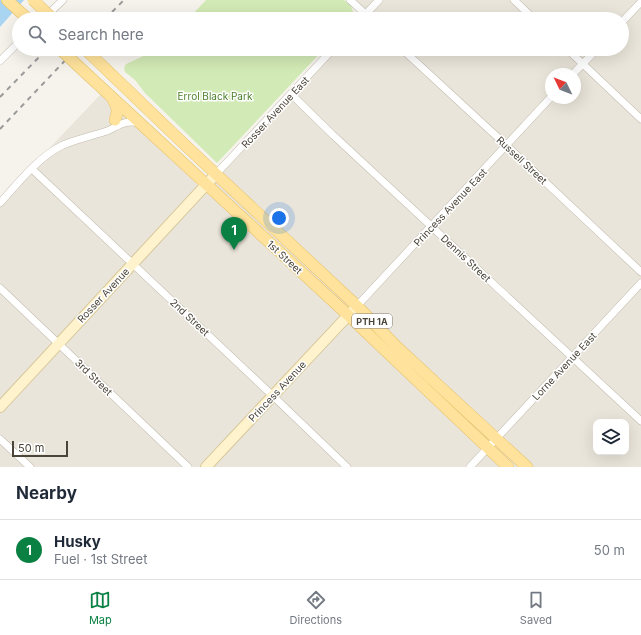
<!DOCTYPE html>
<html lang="en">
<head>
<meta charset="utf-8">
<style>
  body { margin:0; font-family:Inter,sans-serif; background:#f2f2f3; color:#1f2937 }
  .controls { position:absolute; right:12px; bottom:12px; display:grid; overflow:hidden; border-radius:8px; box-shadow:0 4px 16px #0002 }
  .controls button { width:36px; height:36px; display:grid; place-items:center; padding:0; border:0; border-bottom:1px solid #e0e1e3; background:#fff; color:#1f2937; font:20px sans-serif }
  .compass { position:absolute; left:545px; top:68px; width:36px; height:36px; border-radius:50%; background:#fff; box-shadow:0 4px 16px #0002; rotate:313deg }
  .scale { position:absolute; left:12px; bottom:10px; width:56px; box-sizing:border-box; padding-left:4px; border:2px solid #4b4439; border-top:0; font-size:11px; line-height:14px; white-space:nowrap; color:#4b4439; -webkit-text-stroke:3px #fff; paint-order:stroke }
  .you { position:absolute; left:279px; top:218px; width:14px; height:14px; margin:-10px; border:3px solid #fff; border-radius:50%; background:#1a73e8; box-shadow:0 0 0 6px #1a73e833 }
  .badge { display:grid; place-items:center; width:26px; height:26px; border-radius:50%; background:#0b8043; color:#fff; font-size:13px; font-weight:700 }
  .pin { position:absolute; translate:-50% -33px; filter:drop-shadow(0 1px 2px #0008) }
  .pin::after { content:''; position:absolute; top:21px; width:14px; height:12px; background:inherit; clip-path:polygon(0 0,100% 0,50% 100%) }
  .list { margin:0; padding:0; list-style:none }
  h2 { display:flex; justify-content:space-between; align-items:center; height:52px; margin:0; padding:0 16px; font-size:17px }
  h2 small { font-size:13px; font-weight:400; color:#747a83 }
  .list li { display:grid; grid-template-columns:26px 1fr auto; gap:12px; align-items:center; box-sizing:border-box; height:60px; padding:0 16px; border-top:1px solid #e0e1e3 }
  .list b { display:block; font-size:15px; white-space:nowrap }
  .list p { margin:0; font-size:13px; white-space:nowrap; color:#747a83 }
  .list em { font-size:13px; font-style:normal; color:#747a83 }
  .icon { flex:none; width:22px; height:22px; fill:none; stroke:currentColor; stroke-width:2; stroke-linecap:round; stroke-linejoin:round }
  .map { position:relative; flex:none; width:641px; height:467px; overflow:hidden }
  .search { position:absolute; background:#fff; box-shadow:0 4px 16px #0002; left:12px; right:12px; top:12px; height:44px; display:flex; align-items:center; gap:10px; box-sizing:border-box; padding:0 14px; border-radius:22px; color:#747a83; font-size:15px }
  .sheet { height:112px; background:#fff }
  nav { display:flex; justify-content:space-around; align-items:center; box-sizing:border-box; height:56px; border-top:1px solid #e0e1e3; background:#fff; font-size:11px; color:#747a83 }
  nav a { display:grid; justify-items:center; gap:2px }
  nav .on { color:#0b8043 }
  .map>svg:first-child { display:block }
  .residential { fill:#eae5da; fill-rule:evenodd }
  .green { fill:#d2eab5 }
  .water { fill:#a9d4f2 }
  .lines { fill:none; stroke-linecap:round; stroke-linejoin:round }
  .street-casing { stroke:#c2bbae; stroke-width:8 }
  .secondary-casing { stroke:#d6c79b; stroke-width:12 }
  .primary-casing { stroke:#e6c16a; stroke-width:12 }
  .street { stroke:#fff; stroke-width:7 }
  .secondary { stroke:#fff3cd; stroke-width:10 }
  .primary { stroke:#ffe39c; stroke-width:11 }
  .rail { stroke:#9a9a9a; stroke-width:2; stroke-dasharray:5 5; stroke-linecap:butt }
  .primary-bridge-casing { stroke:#e6c16a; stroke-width:12; stroke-linecap:butt }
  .primary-bridge { stroke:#ffe39c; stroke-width:11 }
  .labels { text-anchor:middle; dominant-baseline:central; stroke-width:3; stroke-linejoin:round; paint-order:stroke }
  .shield { fill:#fff; stroke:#817c74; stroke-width:1 }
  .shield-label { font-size:9px; font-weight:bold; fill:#4b4439 }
  .park-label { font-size:10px; fill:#4a7f2a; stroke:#fff }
  .street-label { font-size:10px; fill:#4b4439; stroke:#fff }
</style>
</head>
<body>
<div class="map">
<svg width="641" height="467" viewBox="0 0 641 467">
  <rect width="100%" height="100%" fill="#f6f3ec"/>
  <path class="residential" d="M351,0H641V467H0V200L101,94L201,188L332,49H622V19H360L366,13ZM551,74H575V98H551ZM596,422H626V452H596Z"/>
  <g class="green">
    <polygon points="206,0 344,0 351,6 354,14 352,19 188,19"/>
    <polygon points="159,49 324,49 217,163 145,93 135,80 125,72 124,68 126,64"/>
  </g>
  <polygon class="water" points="0,0 24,0 0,27"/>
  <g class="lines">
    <defs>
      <g id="street">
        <polyline points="350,0 371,19"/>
        <polyline points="514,0 534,19"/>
        <polyline points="43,19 63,0"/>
        <polyline points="361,19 379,0"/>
        <polyline points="622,22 641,2"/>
        <polyline points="402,49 506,145 641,272"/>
        <polyline points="567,49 641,119"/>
        <polyline points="0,61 19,42"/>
        <polyline points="573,74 597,49"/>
        <polyline points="291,94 333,135 641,421"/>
        <polyline points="32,169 273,396 347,467"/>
        <polyline points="216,174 333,49"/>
        <path d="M0,203C18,183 38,157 63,145C77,139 92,136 107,131C117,127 126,119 138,123"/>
        <polyline points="0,288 188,467"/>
        <polyline points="357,306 551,97"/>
        <polyline points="0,439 30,467"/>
        <polyline points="470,467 641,283"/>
      </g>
      <g id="secondary">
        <polyline points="0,407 216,174"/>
        <polyline points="206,467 357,306"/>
      </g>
      <g id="primary">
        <polyline points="7,0 28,19"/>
        <polyline points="85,49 186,146 357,306 398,348 527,467"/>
        <polyline points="90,77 348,315 508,467"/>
        <path d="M113,100C118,107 118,112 115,120"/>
      </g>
    </defs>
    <use href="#street" class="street-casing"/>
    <use href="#secondary" class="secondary-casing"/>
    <use href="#primary" class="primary-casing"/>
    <use href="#street" class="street"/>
    <use href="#secondary" class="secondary"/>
    <use href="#primary" class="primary"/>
    <g class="rail">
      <polyline points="76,19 77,18"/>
      <polyline points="105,19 124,0"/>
      <polyline points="0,97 47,49"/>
      <polyline points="0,129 76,49"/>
    </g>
    <defs>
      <g id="primary-bridge">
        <polyline points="33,0 53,19"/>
        <polyline points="60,49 90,77"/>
      </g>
    </defs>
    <use href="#primary-bridge" class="primary-bridge-casing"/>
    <use href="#primary-bridge" class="primary-bridge"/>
  </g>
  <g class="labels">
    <rect class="shield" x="352" y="314" width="40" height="14" rx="3"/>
    <g class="shield-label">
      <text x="372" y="321">PTH 1A</text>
    </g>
    <g class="park-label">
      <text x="215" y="96">Errol Black Park</text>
    </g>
    <g class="street-label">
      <text transform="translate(275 112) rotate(-47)">Rosser Avenue East</text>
      <text transform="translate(522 160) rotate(43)">Russell Street</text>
      <text transform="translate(450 207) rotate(-47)">Princess Avenue East</text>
      <text transform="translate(285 257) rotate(43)">1st Street</text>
      <text transform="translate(466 258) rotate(43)">Dennis Street</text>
      <text transform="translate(103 295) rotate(-47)">Rosser Avenue</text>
      <text transform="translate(190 317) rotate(43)">2nd Street</text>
      <text transform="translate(564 366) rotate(-47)">Lorne Avenue East</text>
      <text transform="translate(94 377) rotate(44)">3rd Street</text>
      <text transform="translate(277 391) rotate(-47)">Princess Avenue</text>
    </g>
  </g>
</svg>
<div class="controls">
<button><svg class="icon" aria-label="layers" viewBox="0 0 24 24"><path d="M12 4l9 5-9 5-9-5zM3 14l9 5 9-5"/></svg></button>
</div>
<svg class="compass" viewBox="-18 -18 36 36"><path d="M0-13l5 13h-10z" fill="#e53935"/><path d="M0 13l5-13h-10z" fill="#747a83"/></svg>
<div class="scale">50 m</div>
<div class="you"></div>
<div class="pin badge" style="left:234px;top:250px">1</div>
<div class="search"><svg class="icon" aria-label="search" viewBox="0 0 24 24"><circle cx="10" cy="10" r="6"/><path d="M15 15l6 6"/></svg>Search here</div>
</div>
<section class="sheet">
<h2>Nearby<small></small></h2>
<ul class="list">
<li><span class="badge">1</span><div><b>Husky</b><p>Fuel · 1st Street</p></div><em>50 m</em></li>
</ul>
</section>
<nav>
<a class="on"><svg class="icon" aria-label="map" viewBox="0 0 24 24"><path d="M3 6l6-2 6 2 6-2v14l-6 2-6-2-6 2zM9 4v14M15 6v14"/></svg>Map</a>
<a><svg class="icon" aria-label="directions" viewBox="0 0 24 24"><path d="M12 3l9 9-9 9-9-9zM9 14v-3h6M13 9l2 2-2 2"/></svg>Directions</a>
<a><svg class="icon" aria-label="saved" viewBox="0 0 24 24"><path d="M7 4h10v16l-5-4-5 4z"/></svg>Saved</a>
</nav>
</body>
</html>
